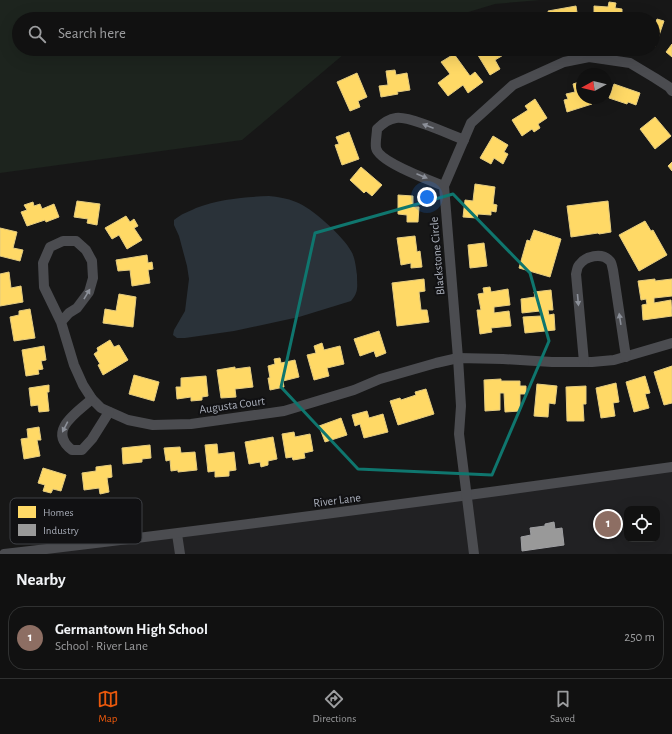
<!DOCTYPE html>
<html lang="en">
<head>
<meta charset="utf-8">
<style>
  body { margin:0; font-family:"Alegreya Sans",sans-serif; background:#1e1f1f; color:#f1f3f6 }
  .controls { position:absolute; right:12px; bottom:12px; display:grid; overflow:hidden; border-radius:8px; box-shadow:0 4px 16px #0002 }
  .controls button { width:36px; height:36px; display:grid; place-items:center; padding:0; border:0; border-bottom:1px solid #303131; background:#111; color:#f1f3f6; font:20px sans-serif }
  .compass { position:absolute; left:576px; top:68px; width:36px; height:36px; border-radius:50%; background:#111; box-shadow:0 4px 16px #0002; rotate:262deg }
  .you { position:absolute; left:427px; top:197px; width:14px; height:14px; margin:-10px; border:3px solid #fff; border-radius:50%; background:#1a73e8; box-shadow:0 0 0 6px #1a73e833 }
  .badge { display:grid; place-items:center; width:26px; height:26px; border-radius:50%; background:#ea580c; color:#fff; font-size:13px; font-weight:700 }
  .pin { position:absolute; translate:-50% -50%; border:2px solid #fff; box-shadow:0 1px 4px #0006 }
  .list { margin:0; padding:0; list-style:none }
  h2 { display:flex; justify-content:space-between; align-items:center; height:52px; margin:0; padding:0 16px; font-size:17px }
  h2 small { font-size:13px; font-weight:400; color:#9c9d9f }
  .list li { display:grid; grid-template-columns:26px 1fr auto; gap:12px; align-items:center; box-sizing:border-box; height:64px; margin:0 8px 8px; padding:0 8px; border:1px solid #303131; border-radius:16px }
  .list b { display:block; font-size:15px; white-space:nowrap }
  .list p { margin:0; font-size:13px; white-space:nowrap; color:#9c9d9f }
  .list em { font-size:13px; font-style:normal; color:#9c9d9f }
  .icon { flex:none; width:22px; height:22px; fill:none; stroke:currentColor; stroke-width:2; stroke-linecap:round; stroke-linejoin:round }
  .map { position:relative; flex:none; width:672px; height:554px; overflow:hidden }
  .search { position:absolute; background:#111; box-shadow:0 4px 16px #0002; left:12px; right:12px; top:12px; height:44px; display:flex; align-items:center; gap:10px; box-sizing:border-box; padding:0 14px; border-radius:22px; color:#9c9d9f; font-size:15px }
  .sheet { height:124px; background:#111 }
  nav { display:flex; justify-content:space-around; align-items:center; box-sizing:border-box; height:56px; border-top:1px solid #303131; background:#111; font-size:11px; color:#9c9d9f }
  nav a { display:grid; justify-items:center; gap:2px }
  nav .on { color:#ea580c }
  .map>svg:first-child { display:block }
  .built { fill:#212123; fill-rule:evenodd }
  .green { fill:#1d241e }
  .water { fill:#2a3239 }
  .homes { fill:#ffd966; stroke:#e5cc7f }
  .industry { fill:#999; stroke:#9e9fa2 }
  .lines { fill:none; stroke-linecap:round; stroke-linejoin:round }
  .minor { stroke:#4b4c50; stroke-width:10 }
  .oneway { fill:#8c9099 }
  .marked { fill:none; stroke:#0f766e; stroke-width:3; stroke-linejoin:round }
  .labels { text-anchor:middle; dominant-baseline:central; stroke-width:4; stroke-linejoin:round; paint-order:stroke }
  .street-label { font-size:12px; fill:#a8adb8; stroke:#111113 }
  .key { fill:#111113; stroke:#3e4045; stroke-width:1 }
  .key-label { font-size:11px; fill:#a8adb8 }
</style>
</head>
<body>
<div class="map">
<svg width="672" height="554" viewBox="0 0 672 554">
  <rect width="100%" height="100%" fill="#171717"/>
  <path class="built" d="M672,467V554H4ZM627,509H657V539H627Z"/>
  <polygon class="green" points="0,0 540,0 495,4 445,19 19,19 19,49 350,49 242,140 0,173"/>
  <path class="water" d="M269,196C278,197 287,198 296,202C311,207 344,237 351,251C355,257 356,268 357,275C357,287 359,292 351,301L299,317L234,331L185,338H177L173,335L174,330L185,311L189,279L187,266L179,236L174,225V220C181,214 188,212 196,208C220,199 243,197 269,196Z"/>
  <g class="homes">
    <polygon points="609,2 616,3 615,8 622,9 622,19 594,19 594,6 608,7"/>
    <polygon points="576,6 578,19 550,19 548,11"/>
    <polygon points="657,19 664,21 655,47 653,46 653,21 656,22"/>
    <polygon points="672,44 672,57 666,52"/>
    <polygon points="481,49 502,49 505,54 495,60 500,69 490,75 476,52"/>
    <polygon points="454,54 470,76 475,72 483,82 468,93 463,85 448,96 438,83 450,74 441,62"/>
    <polygon points="395,70 396,75 407,73 410,90 397,92 398,94 381,97 379,86 388,85 386,71"/>
    <polygon points="357,73 367,97 358,101 360,107 350,111 337,82"/>
    <polygon points="582,81 582,98 590,98 592,104 567,112 564,100 568,99 566,94 575,92 573,84"/>
    <polygon points="614,84 640,93 636,105 628,102 627,104 609,98"/>
    <polygon points="535,99 547,118 538,124 540,128 534,132 532,129 522,136 512,120 528,110 525,106"/>
    <polygon points="655,117 671,136 655,149 640,129"/>
    <polygon points="349,132 359,159 342,165 335,145 339,144 336,137"/>
    <polygon points="493,136 508,145 504,152 508,154 503,164 494,158 491,164 480,158"/>
    <polygon points="672,162 672,171 668,166"/>
    <polygon points="361,167 382,185 372,196 366,191 364,193 350,180"/>
    <polygon points="475,184 495,187 493,204 497,205 496,212 491,211 491,215 478,214 477,218 463,217 465,200 473,201"/>
    <polygon points="398,195 413,196 413,207 419,207 418,222 407,222 407,215 398,214"/>
    <polygon points="77,201 100,204 97,225 87,223 88,219 74,217"/>
    <polygon points="608,201 611,232 599,234 598,233 571,237 567,206"/>
    <polygon points="33,202 34,206 40,204 42,209 54,204 59,217 46,222 45,220 27,226 21,212 27,210 24,205"/>
    <polygon points="126,216 130,222 134,219 138,226 134,228 142,240 127,249 119,235 112,239 105,228"/>
    <polygon points="645,221 651,231 653,230 667,255 639,271 619,235"/>
    <polygon points="0,228 17,232 13,248 23,250 20,261 0,256"/>
    <polygon points="534,230 561,239 550,277 519,268 527,240 530,241"/>
    <polygon points="415,236 417,252 420,251 422,267 411,268 411,263 401,265 397,238"/>
    <polygon points="484,243 487,266 470,268 468,245"/>
    <polygon points="147,255 148,263 152,262 153,269 148,270 150,283 132,286 130,270 118,271 116,260"/>
    <polygon points="9,272 11,288 21,286 23,302 0,306 0,274"/>
    <polygon points="424,279 425,291 419,292 421,310 427,310 429,322 397,326 392,283"/>
    <polygon points="655,279 655,281 672,279 672,296 654,298 654,303 671,300 672,316 643,320 642,305 647,304 646,299 641,300 638,281"/>
    <polygon points="490,287 491,292 508,289 510,305 494,307 494,313 509,311 511,326 491,328 492,332 480,334 477,310 481,310 478,294 484,293 483,288"/>
    <polygon points="551,290 553,310 548,310 549,315 554,314 555,330 525,333 523,317 541,316 540,311 522,313 521,299 535,297 534,292"/>
    <polygon points="119,294 136,297 133,327 103,323 105,309 116,311"/>
    <polygon points="30,309 35,338 14,341 10,317 19,315 19,311"/>
    <polygon points="379,331 386,353 376,357 374,351 360,356 354,339"/>
    <polygon points="110,340 114,347 119,345 128,360 103,375 98,365 100,364 94,354 98,351 97,348"/>
    <polygon points="322,343 324,350 340,346 344,364 327,368 329,376 314,380 307,355 316,353 314,346"/>
    <polygon points="44,346 46,360 41,361 43,369 38,370 39,374 26,376 22,350"/>
    <polygon points="280,358 281,363 295,360 299,377 283,381 284,387 270,390 268,378 270,378 268,366 275,364 274,359"/>
    <polygon points="672,366 672,403 664,405 654,372"/>
    <polygon points="235,367 235,369 250,367 253,387 235,389 236,397 221,398 217,370"/>
    <polygon points="134,375 159,382 154,401 129,394"/>
    <polygon points="206,376 208,396 202,397 202,400 191,401 191,397 177,399 176,387 181,387 181,378"/>
    <polygon points="645,376 650,393 645,394 649,408 634,412 626,382"/>
    <polygon points="501,379 501,381 520,381 520,386 526,386 526,394 520,394 520,411 505,412 504,393 500,393 500,410 485,411 484,380"/>
    <polygon points="616,383 619,402 613,403 615,416 601,418 596,388"/>
    <polygon points="537,384 557,386 555,404 549,403 548,417 534,416"/>
    <polygon points="49,385 49,392 47,392 49,411 39,412 38,405 31,406 29,388"/>
    <polygon points="586,386 586,404 583,404 584,421 567,421 566,387"/>
    <polygon points="426,389 434,414 398,425 390,401 400,398 401,400 416,395 415,392"/>
    <polygon points="367,411 369,418 383,414 388,432 364,438 360,424 355,426 352,415"/>
    <polygon points="341,418 347,435 325,442 319,426"/>
    <polygon points="39,427 41,440 37,440 40,456 24,459 21,439 28,438 27,429"/>
    <polygon points="294,432 295,437 310,434 313,451 304,453 305,458 293,460 292,457 286,458 282,434"/>
    <polygon points="273,437 277,459 268,461 268,465 261,467 260,462 249,464 245,442"/>
    <polygon points="217,444 218,454 234,452 236,470 229,471 229,476 215,477 215,471 208,472 205,445"/>
    <polygon points="150,445 151,458 142,459 142,462 123,464 122,448"/>
    <polygon points="180,447 181,453 195,452 197,470 178,472 178,470 171,471 170,460 166,461 164,448"/>
    <polygon points="111,465 112,477 107,478 109,492 100,494 99,488 84,490 82,473 96,471 96,467"/>
    <polygon points="43,468 66,475 61,491 53,489 51,493 43,491 45,485 38,483"/>
  </g>
  <polygon class="industry" points="554,522 555,529 562,528 564,545 522,551 521,537 531,535 530,528 545,526 545,524"/>
  <g class="lines">
    <g class="minor">
      <path d="M444,186C429,180 379,162 376,148C375,142 377,134 377,129C382,124 388,119 396,118C410,116 449,134 464,140"/>
      <polyline points="61,322 69,313 77,308 89,292 93,278 92,261 86,250 76,241 63,241 50,247 43,263 44,287 61,322 74,365 83,385 92,399 101,408 128,420 153,425 191,424 284,411 354,390 380,379 436,363 458,358 503,359 552,362 592,362 614,360 672,343"/>
      <path d="M584,362L576,274C577,271 577,267 579,265C585,256 602,252 610,261C612,263 612,267 613,270L626,357"/>
      <path d="M92,399C76,413 47,431 72,450H82L92,439L109,412"/>
      <polyline points="177,534 180,554"/>
      <path d="M4,554C227,528 450,498 672,467"/>
      <polyline points="474,554 459,434 461,406 458,358 444,186 471,123 513,85 564,62 589,57 630,63 655,78 669,87 672,91"/>
    </g>
  </g>
  <defs><path id="oneway-solid" d="M-6-.8H1V-3.2L6.5 0L1 3.2V.8H-6Z"/></defs>
  <g class="oneway">
    <use href="#oneway-solid" transform="translate(428 126) rotate(-159)"/>
    <use href="#oneway-solid" transform="translate(422 176) rotate(23)"/>
    <use href="#oneway-solid" transform="translate(87 294) rotate(-59)"/>
    <use href="#oneway-solid" transform="translate(578 300) rotate(85)"/>
    <use href="#oneway-solid" transform="translate(620 319) rotate(-99)"/>
    <use href="#oneway-solid" transform="translate(65 427) rotate(117)"/>
  </g>
  <path class="marked" d="M453,194L530,273L549,341L492,475L358,469L281,387L315,233Z"/>
  <g class="labels">
    <g class="street-label">
      <text transform="translate(437 256) rotate(-95)">Blackstone Circle</text>
      <text transform="translate(232 405) rotate(-8)">Augusta Court</text>
      <text transform="translate(337 500) rotate(-7)">River Lane</text>
    </g>
  </g>
  <rect x="10" y="498" width="132" height="46" rx="6" class="key"/>
  <rect x="18" y="506" width="18" height="12" fill="#ffd966"/>
  <rect x="18" y="524" width="18" height="12" fill="#999"/>
  <g class="key-label">
    <text x="43" y="516">Homes</text>
    <text x="43" y="534">Industry</text>
  </g>
</svg>
<div class="controls">
<button><svg class="icon" aria-label="locate" viewBox="0 0 24 24"><circle cx="12" cy="12" r="6"/><path d="M12 2v4M12 18v4M2 12h4M18 12h4"/></svg></button>
</div>
<svg class="compass" viewBox="-18 -18 36 36"><path d="M0-13l5 13h-10z" fill="#e53935"/><path d="M0 13l5-13h-10z" fill="#9c9d9f"/></svg>
<div class="you"></div>
<div class="pin badge" style="left:608px;top:524px;background:#8d6e63">1</div>
<div class="search"><svg class="icon" aria-label="search" viewBox="0 0 24 24"><circle cx="10" cy="10" r="6"/><path d="M15 15l6 6"/></svg>Search here</div>
</div>
<section class="sheet">
<h2>Nearby<small></small></h2>
<ul class="list">
<li><span class="badge" style="background:#8d6e63">1</span><div><b>Germantown High School</b><p>School · River Lane</p></div><em>250 m</em></li>
</ul>
</section>
<nav>
<a class="on"><svg class="icon" aria-label="map" viewBox="0 0 24 24"><path d="M3 6l6-2 6 2 6-2v14l-6 2-6-2-6 2zM9 4v14M15 6v14"/></svg>Map</a>
<a><svg class="icon" aria-label="directions" viewBox="0 0 24 24"><path d="M12 3l9 9-9 9-9-9zM9 14v-3h6M13 9l2 2-2 2"/></svg>Directions</a>
<a><svg class="icon" aria-label="saved" viewBox="0 0 24 24"><path d="M7 4h10v16l-5-4-5 4z"/></svg>Saved</a>
</nav>
</body>
</html>
